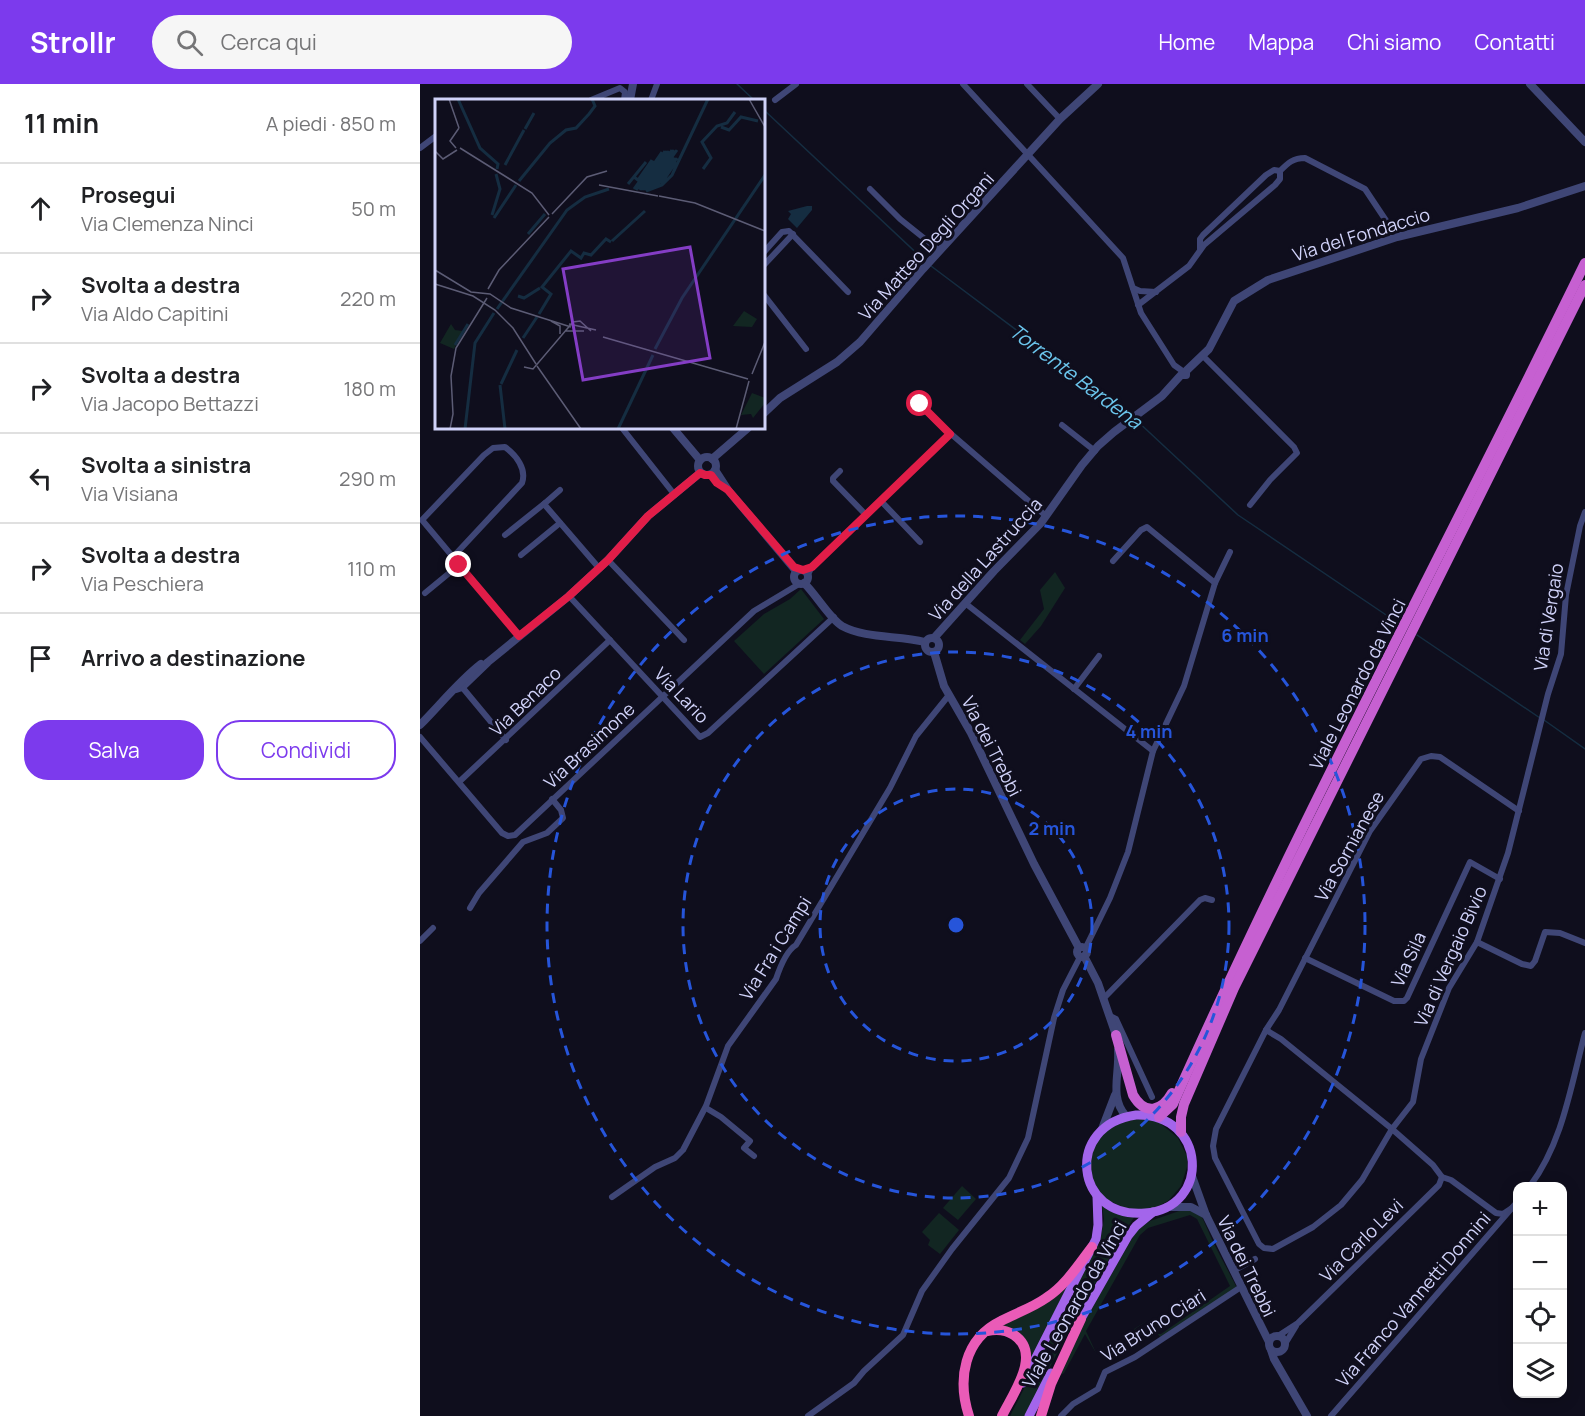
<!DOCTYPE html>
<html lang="it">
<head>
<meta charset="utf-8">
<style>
  body { margin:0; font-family:Manrope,sans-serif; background:#f6f6f6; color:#202124 }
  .controls { position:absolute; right:18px; bottom:18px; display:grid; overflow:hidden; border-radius:12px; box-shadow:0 3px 15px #0003 }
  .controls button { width:54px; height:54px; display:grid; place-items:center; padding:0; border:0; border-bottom:2px solid #e0e0e0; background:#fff; color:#202124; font:30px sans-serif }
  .stop { position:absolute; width:18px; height:18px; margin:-14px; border:4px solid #e11d48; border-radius:50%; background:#fff }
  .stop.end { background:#e11d48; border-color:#fff; box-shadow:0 2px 6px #0008 }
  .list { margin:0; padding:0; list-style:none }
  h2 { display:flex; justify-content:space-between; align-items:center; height:78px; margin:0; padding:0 24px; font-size:26px }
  h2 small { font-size:20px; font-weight:400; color:#757577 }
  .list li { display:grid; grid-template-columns:39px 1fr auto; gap:18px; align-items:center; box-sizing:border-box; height:90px; padding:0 24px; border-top:2px solid #e0e0e0 }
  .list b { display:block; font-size:22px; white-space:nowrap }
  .list p { margin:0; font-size:20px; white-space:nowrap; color:#757577 }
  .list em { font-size:20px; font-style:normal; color:#757577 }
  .actions { display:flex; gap:12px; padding:18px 24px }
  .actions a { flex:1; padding:14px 0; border:2px solid #7c3aed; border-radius:24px; text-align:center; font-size:21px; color:#7c3aed }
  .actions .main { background:#7c3aed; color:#fff }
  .icon { flex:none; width:33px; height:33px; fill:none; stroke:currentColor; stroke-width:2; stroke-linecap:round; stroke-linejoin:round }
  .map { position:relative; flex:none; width:1165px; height:1332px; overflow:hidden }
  header { display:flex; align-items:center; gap:36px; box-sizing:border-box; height:84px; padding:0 30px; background:#7c3aed; color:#fff }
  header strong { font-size:28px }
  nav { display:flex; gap:33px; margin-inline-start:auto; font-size:21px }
  .search { width:420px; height:54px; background:#f6f6f6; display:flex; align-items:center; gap:15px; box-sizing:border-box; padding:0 21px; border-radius:33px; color:#757577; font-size:22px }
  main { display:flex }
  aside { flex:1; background:#fff }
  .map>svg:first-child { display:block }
  .green { fill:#122622; fill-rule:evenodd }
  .water { fill:#152d41 }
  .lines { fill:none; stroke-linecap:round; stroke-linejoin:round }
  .stream { stroke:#152d41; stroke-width:1.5 }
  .minor { stroke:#3f4676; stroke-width:6 }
  .tertiary { stroke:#3f4676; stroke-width:8 }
  .primary { stroke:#a365eb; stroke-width:9 }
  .trunk { stroke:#c660d1; stroke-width:10 }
  .motorway { stroke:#ea5bb7; stroke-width:10 }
  .route { stroke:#e11d48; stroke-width:8 }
  .ring { fill:none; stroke:#2655da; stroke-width:3; stroke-dasharray:10 8 }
  .labels { text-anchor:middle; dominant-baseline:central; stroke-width:6; stroke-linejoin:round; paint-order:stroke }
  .street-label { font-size:18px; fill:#d0d2f9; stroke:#0f0e1d }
  .water-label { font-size:20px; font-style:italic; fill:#6bc5ec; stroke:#0f0e1d }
  .inset-river { fill:none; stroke:#152d41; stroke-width:3 }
  .inset-road { fill:none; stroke:#5c5c75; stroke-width:1.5 }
  .view { fill:#843dc5; fill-opacity:0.15; stroke:#843dc5; stroke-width:3 }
  .inset-edge { fill:none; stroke:#d0d2f9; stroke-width:3 }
  .centre { fill:#2655da; stroke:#0f0e1d; stroke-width:3 }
  .ring-label { font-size:18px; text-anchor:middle; font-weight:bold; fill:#2655da; stroke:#0f0e1d; stroke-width:6; stroke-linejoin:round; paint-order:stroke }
</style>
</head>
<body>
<header>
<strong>Strollr</strong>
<div class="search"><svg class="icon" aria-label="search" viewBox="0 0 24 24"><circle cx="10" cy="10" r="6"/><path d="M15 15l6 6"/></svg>Cerca qui</div>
<nav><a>Home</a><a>Mappa</a><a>Chi siamo</a><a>Contatti</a></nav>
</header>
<main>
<aside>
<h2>11 min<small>A piedi · 850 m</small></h2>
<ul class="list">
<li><svg class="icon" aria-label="ahead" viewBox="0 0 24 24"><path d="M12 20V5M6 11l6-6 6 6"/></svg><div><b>Prosegui</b><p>Via Clemenza Ninci</p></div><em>50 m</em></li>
<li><svg class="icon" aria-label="right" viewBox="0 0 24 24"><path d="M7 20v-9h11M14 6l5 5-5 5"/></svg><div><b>Svolta a destra</b><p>Via Aldo Capitini</p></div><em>220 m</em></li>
<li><svg class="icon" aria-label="right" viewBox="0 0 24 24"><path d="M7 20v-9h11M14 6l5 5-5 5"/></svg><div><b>Svolta a destra</b><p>Via Jacopo Bettazzi</p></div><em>180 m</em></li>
<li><svg class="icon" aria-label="left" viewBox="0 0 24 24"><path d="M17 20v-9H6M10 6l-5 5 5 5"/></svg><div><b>Svolta a sinistra</b><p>Via Visiana</p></div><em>290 m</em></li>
<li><svg class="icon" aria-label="right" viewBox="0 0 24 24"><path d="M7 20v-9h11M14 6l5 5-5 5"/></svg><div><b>Svolta a destra</b><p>Via Peschiera</p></div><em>110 m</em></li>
<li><svg class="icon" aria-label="arrive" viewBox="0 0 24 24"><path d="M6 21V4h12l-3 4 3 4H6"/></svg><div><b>Arrivo a destinazione</b></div></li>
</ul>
<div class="actions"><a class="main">Salva</a><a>Condividi</a></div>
</aside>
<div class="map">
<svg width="1165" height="1332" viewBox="0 0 1165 1332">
  <rect width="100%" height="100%" fill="#0f0e1d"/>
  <g class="green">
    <polygon points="635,488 645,504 621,542 605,560 600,556 624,525 620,506"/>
    <polygon points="381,505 404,535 344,590 314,557 344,530 370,515"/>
    <polygon points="707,1035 733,1036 741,1040 758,1054 767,1072 767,1083 761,1102 748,1117 730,1126 710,1127 684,1114 670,1092 672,1064 684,1048"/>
    <polygon points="542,1102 556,1115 538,1136 523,1124"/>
    <polygon points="682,1122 715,1132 709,1141 653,1238 605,1332 590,1332 681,1152 684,1135"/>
    <path d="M768,1124L782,1133L793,1158L817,1204L740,1253L728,1236L715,1245L716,1248L676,1269L665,1250L644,1289L636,1294L671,1225L717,1146L730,1137ZM770,1131L777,1135L810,1202L741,1250H738L728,1236L714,1245L716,1248L676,1269L666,1247L720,1151L728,1144Z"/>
    <polygon points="519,1129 539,1146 520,1170 508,1161 510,1156 502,1148"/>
    <polygon points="652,1194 608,1281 608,1272 578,1241"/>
  </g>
  <polygon class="water" points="387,122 392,122 392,126 377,144 368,135 371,130 368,127"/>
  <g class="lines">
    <g class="stream">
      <polyline points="317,0 334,16"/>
      <polyline points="344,26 505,177"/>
      <polyline points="511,182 711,332"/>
      <polyline points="715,335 818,431 978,539"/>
      <polyline points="997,551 1120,634"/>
      <polyline points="1124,636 1165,665"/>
    </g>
    <g class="minor">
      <polyline points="543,0 703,174 721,229 754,281 761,286"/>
      <polyline points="607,0 640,35"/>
      <polyline points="171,16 200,4 205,8 204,16"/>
      <polyline points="231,16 237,0"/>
      <polyline points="355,16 376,0"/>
      <polyline points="0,64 16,52"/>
      <polyline points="450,105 480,135 520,167"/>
      <polyline points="780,166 780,155 783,151 846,91 854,86 860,87"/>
      <polyline points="344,168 362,148 369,147 428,208"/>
      <polyline points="344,181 373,150"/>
      <polyline points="713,204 720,207 736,208"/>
      <polyline points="344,211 386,265"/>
      <path d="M718,221L769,182L784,161L855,101L860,95V87C868,79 873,74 885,74L945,105L977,153"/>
      <polyline points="783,272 874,363 877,369 850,396 830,421"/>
      <polyline points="506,315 500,320 515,336 626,432"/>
      <polyline points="642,341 675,367"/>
      <polyline points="202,344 254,410"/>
      <polyline points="420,387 413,394 413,397 446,431"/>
      <polyline points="140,406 124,420 179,484"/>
      <polyline points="461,417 500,458"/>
      <polyline points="85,451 125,419"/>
      <polyline points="101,471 140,439"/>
      <path d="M32,474L102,399C107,385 96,371 85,363L73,364L64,371L2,436L99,552"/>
      <polyline points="188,476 264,556"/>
      <polyline points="693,477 721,446 727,443 795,499"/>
      <polyline points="388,490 392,483 530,350"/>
      <polyline points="5,509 39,481"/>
      <polyline points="149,512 280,653 288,649 414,533"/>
      <polyline points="545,519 733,667"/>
      <polyline points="42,603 86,656"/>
      <polyline points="654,605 679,572"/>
      <polyline points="0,653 82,749 88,752 95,751 334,527 379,500"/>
      <polyline points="39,698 190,556"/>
      <polyline points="50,824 59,809 103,758 127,749 143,734 141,726 132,715"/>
      <polyline points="0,857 13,844"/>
      <polyline points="1057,858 1102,880 1111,882 1115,877 1125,848 1140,849 1165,859"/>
      <polyline points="665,865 690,814 708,768 733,667 764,602 795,499 810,468"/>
      <polyline points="885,874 974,917 984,917 987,914 1050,778 1080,795"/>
      <polyline points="684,914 780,816 785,814 792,816"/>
      <polyline points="690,932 696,935 732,1013"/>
      <polyline points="846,946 859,926 950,747 1001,675 1011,672 1020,673 1099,727"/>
      <polyline points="286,1024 301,1033 330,1057 324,1064 334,1072"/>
      <path d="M1110,1102C1143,1058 1151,1001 1165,949"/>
      <path d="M192,1113L235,1083L255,1074L263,1066L286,1022L308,962L356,895C360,883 366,867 376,861L470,704L496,652L529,611"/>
      <polyline points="1092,1124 1083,1130 1076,1129 1031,1096 1022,1093 1013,1081 972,1045 861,955 846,946 796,1045 793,1062 795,1074 839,1160 844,1164 853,1165 893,1143 921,1121 942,1096 972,1045 993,1018 1001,975 1029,904 1057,858 1088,769 1128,610 1141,570 1146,511 1160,442 1165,428"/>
      <polyline points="813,1187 835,1175"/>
      <polyline points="858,1252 878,1239 1019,1101 1022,1093"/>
      <polyline points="865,1260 876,1242"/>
      <polyline points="388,1332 434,1299 444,1287 483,1251 502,1207 532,1165 589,1094 608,1054 634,934 643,906 660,873"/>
      <polyline points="641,1332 653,1320 678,1305 685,1288 715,1273 821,1203"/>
      <polyline points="911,1332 1098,1117"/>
    </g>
    <g class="tertiary">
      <polyline points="1110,0 1165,58"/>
      <polyline points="210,16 213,0"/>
      <polyline points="344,329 360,314 417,278 440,258 503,185 640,35 678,0"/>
      <polyline points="253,344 280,376"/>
      <circle cx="287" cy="382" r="9"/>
      <polyline points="292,375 328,344"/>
      <polyline points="295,386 308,406 376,487"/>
      <circle cx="381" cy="493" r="7"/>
      <path d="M384,499C395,509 410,535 422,542C446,555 478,551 505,558"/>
      <circle cx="512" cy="561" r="7"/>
      <polyline points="514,554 574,487 621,439 662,381 678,362 694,348 742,312 761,291 766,291 766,287 789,265 814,217 848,196 977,153 1098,124 1165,102"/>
      <polyline points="514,568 524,602 551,649 614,780 659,864"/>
      <polyline points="36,605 42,603 68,578 149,512 188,476 228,432 280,389"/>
      <path d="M0,641C20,621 39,597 61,580"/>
      <circle cx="662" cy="868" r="5"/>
      <polyline points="664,872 678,899 697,954"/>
      <path d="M698,966C700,989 689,1014 706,1032"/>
      <polyline points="682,1045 695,1011"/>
      <polyline points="772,1092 786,1131 849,1258"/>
      <polyline points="747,1123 771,1123 786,1131"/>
      <circle cx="857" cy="1260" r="8"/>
      <polyline points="851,1266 854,1275 887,1332"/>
    </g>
    <g class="primary">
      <path d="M716,1031C787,1029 792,1124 725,1129C654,1135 644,1041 716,1031Z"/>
      <polyline points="658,1240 708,1152 716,1142 733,1128"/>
      <polyline points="603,1299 676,1155 678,1141 677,1112"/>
      <polyline points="609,1332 631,1289"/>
    </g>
    <g class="trunk">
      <path d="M696,951L713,1011C725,1032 742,1027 752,1009"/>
      <path d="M739,1033L753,1020C880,735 1028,460 1165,179"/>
      <polyline points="761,1048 761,1033 764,1020 814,904 1165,201"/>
    </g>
    <g class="motorway">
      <path d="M567,1247C576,1245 585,1245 594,1251C623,1270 592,1311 582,1332"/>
      <path d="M549,1332C537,1295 544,1255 581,1237C596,1229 612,1224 626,1214C645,1202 659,1180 672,1163"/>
      <polyline points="621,1332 631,1300 661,1235"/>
    </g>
  </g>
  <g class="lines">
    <polyline class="route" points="39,481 99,552 149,512 188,476 228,432 280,389 285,391 291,391 297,399 308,406 374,483 383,486 392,483 530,350 500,320"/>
  </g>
  <g class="ring">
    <circle cx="536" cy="841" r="136"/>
    <circle cx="536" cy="841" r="273"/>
    <circle cx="536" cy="841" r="409"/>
  </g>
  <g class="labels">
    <g class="street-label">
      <text transform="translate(941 150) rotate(-17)">Via del Fondaccio</text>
      <text transform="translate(506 162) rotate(-48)">Via Matteo Degli Organi</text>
      <text transform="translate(565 475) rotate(-48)">Via della Lastruccia</text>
      <text transform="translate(1128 533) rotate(-81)">Via di Vergaio</text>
      <text transform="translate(937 600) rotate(-63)">Viale Leonardo da Vinci</text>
      <text transform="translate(262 611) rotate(46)">Via Lario</text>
      <text transform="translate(105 617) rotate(-44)">Via Benaco</text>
      <text transform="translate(169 661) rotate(-43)">Via Brasimone</text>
      <text transform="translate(572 662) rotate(63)">Via dei Trebbi</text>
      <text transform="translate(929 762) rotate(-61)">Via Sornianese</text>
      <text transform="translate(355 864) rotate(-58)">Via Fra i Campi</text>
      <text transform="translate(1030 872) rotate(-66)">Via di Vergaio Bivio</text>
      <text transform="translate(988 875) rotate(-65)">Via Sila</text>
      <text transform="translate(941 1156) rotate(-45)">Via Carlo Levi</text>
      <text transform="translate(827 1182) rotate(64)">Via dei Trebbi</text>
      <text transform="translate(993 1215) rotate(-49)">Via Franco Vannetti Donnini</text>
      <text transform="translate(654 1220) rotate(-60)">Viale Leonardo da Vinci</text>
      <text transform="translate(733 1241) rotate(-32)">Via Bruno Ciari</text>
    </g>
    <g class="water-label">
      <text transform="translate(656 292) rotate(37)">Torrente Bardena</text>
    </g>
  </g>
  <g transform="translate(15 15)">
    <rect width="330" height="330" fill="#0f0e1d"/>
    <path d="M309,212L322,220L317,228L298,227ZM16,225L20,231L28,232L19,250L5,244ZM317,294L330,299V304L318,319L316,315L306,316Z" fill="#122622"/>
    <path class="inset-river" d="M23,0L45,49L63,65L62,70M286,28L294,31L306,18L323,22M90,30L99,14M70,66L89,31M268,70L276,59L267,43L282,27L292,24L300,13M199,78L203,81L217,61M84,82L115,44L131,31L141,29L154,15L160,7L157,0M193,85L211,63M226,85L241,63M222,87L242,59M219,88L240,59M216,89L238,59M199,90L219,62M203,90L230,52M211,90L239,51M214,90L242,51M201,91L227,53M205,91L232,52M207,91L234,52M209,91L237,51M211,92L227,86L237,76L273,0M57,116L65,90L61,75M59,119L81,86M93,135L110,115M177,142L210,112M83,197L89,199L105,189M62,210L132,111L150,98L174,90M104,215L116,195L107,188L136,152L146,159L149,154L156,156L171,140L176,143M88,239L102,218M20,246L33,225M220,250L247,199L330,76M66,285L82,251M65,286L70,330M30,330L40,244L59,214M183,330L218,256"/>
    <path class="inset-road" d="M14,0L24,29M314,0L330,28M21,49L15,42L24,29M25,49L97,94L114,116M0,52L8,60L22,51M164,86L223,97M224,97L260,104L330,132M117,115L152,78L172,72M0,171L36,193L55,195L76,209L136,228M0,185L38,197L60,211L78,229L101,265M53,190L64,171L114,118M116,222L125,227V235M134,225L161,231M130,232H149M168,238L313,280M102,267L146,330M89,268L98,270L138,223L145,222L156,232M317,275L330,243M15,330L18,315L16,277L21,249L52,199M301,330L314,282"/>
    <path class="view" d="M255,148L275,259L148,281L128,170Z"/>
    <rect width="330" height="330" class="inset-edge"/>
  </g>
  <circle cx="536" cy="841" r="9" class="centre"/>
  <g class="ring-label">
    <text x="825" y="558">6 min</text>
    <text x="729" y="654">4 min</text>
    <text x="632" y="751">2 min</text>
  </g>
</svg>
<div class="controls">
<button>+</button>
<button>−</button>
<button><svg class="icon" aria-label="locate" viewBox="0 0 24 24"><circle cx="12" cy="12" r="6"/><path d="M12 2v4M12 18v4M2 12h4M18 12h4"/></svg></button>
<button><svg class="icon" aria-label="layers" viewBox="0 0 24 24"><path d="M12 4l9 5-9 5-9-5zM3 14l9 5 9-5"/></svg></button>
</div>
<div class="stop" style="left:500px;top:320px"></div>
<div class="stop end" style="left:39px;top:481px"></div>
</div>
</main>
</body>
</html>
